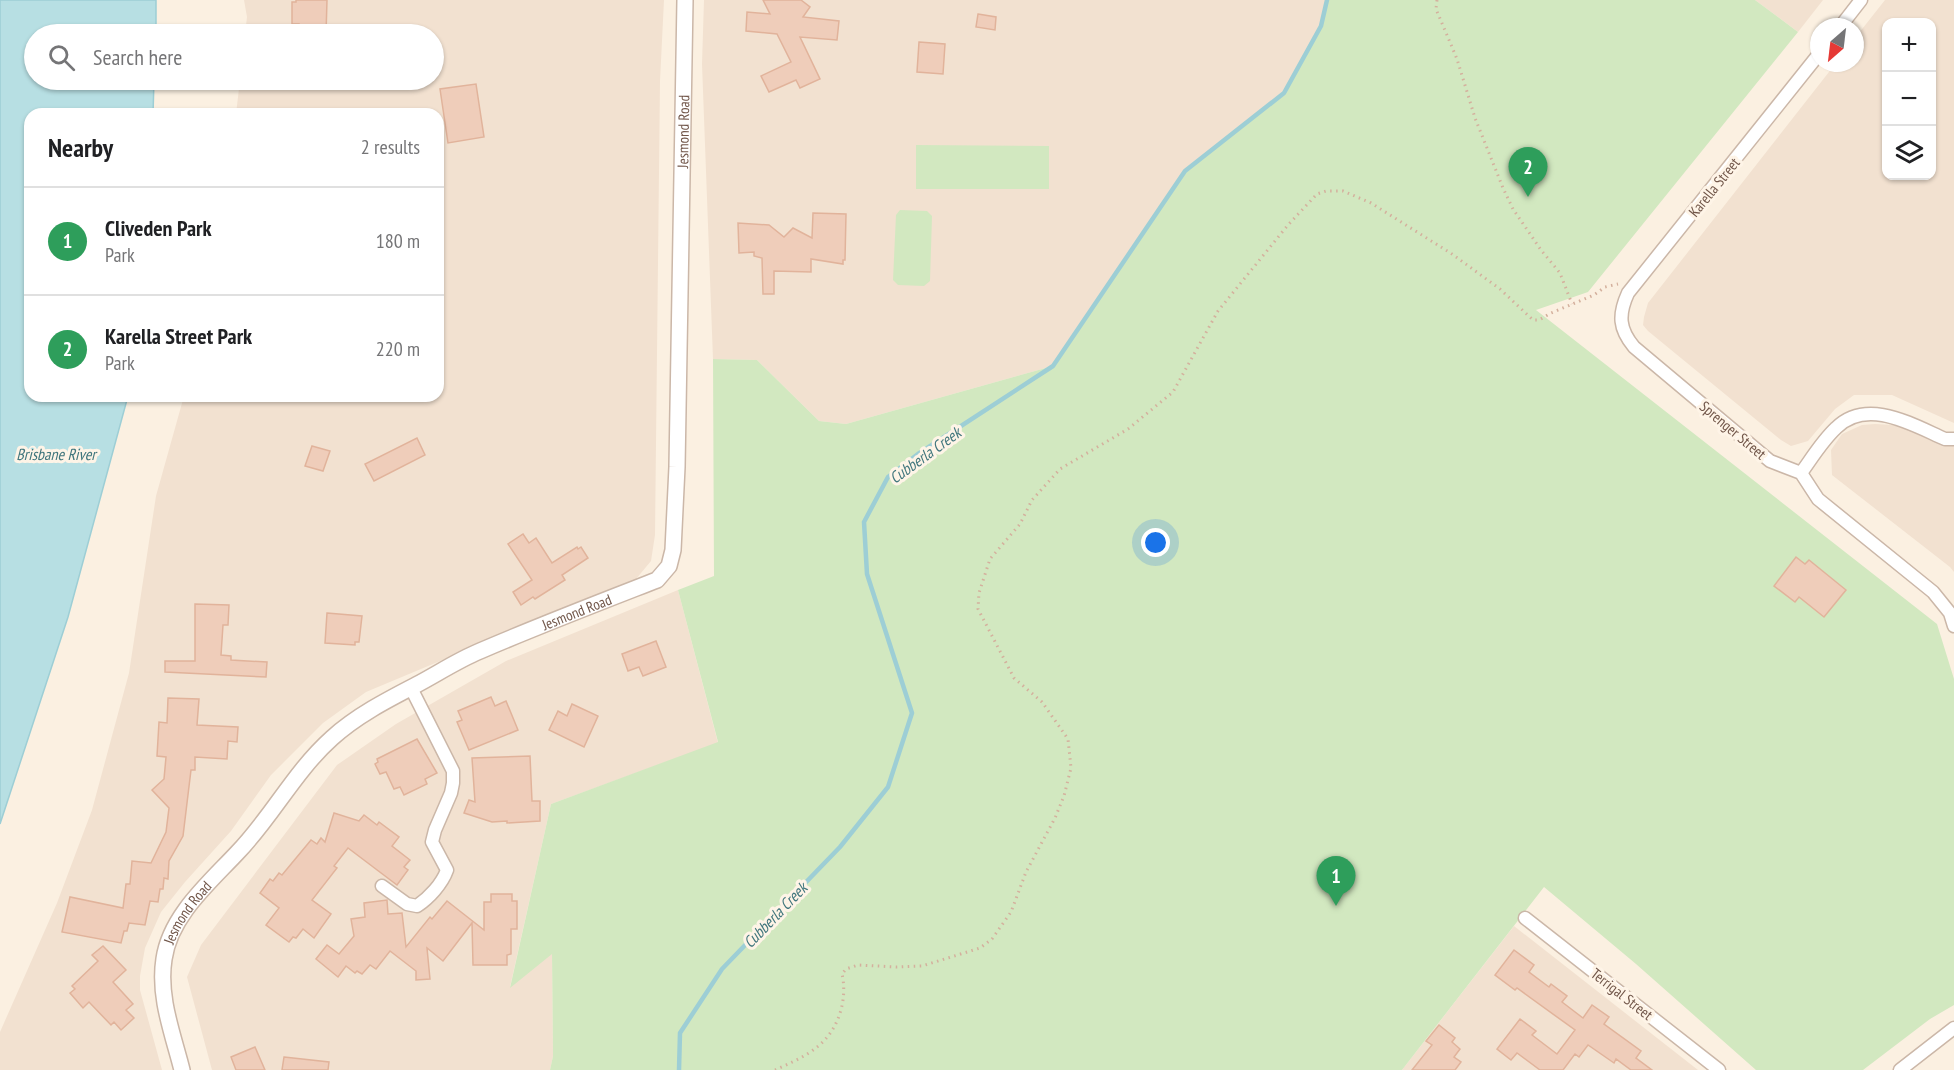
<!DOCTYPE html>
<html lang="en">
<head>
<meta charset="utf-8">
<style>
  body { margin:0; font-family:"PT Sans Narrow",sans-serif; background:#f6f6f6; color:#202124 }
  .controls { position:absolute; right:18px; top:18px; display:grid; overflow:hidden; border-radius:12px; box-shadow:0 2px 4px #0004 }
  .controls button { width:54px; height:54px; display:grid; place-items:center; padding:0; border:0; border-bottom:2px solid #e0e0e0; background:#fff; color:#202124; font:30px sans-serif }
  .compass { position:absolute; left:1810px; top:18px; width:54px; height:54px; border-radius:50%; background:#fff; box-shadow:0 2px 4px #0004; rotate:208deg }
  .you { position:absolute; left:1156px; top:543px; width:21px; height:21px; margin:-15px; border:4px solid #fff; border-radius:50%; background:#1a73e8; box-shadow:0 0 0 9px #1a73e833 }
  .badge { display:grid; place-items:center; width:39px; height:39px; border-radius:50%; background:#7c3aed; color:#fff; font-size:20px; font-weight:700 }
  .pin { position:absolute; translate:-50% -50px; filter:drop-shadow(0 2px 3px #0008) }
  .pin::after { content:''; position:absolute; top:32px; width:21px; height:18px; background:inherit; clip-path:polygon(0 0,100% 0,50% 100%) }
  .list { margin:0; padding:0; list-style:none }
  h2 { display:flex; justify-content:space-between; align-items:center; height:78px; margin:0; padding:0 24px; font-size:26px }
  h2 small { font-size:20px; font-weight:400; color:#757577 }
  .list li { display:grid; grid-template-columns:39px 1fr auto; gap:18px; align-items:center; box-sizing:border-box; height:108px; padding:0 24px; border-top:2px solid #e0e0e0 }
  .list b { display:block; font-size:22px; white-space:nowrap }
  .list p { margin:0; font-size:20px; white-space:nowrap; color:#757577 }
  .list em { font-size:20px; font-style:normal; color:#757577 }
  .icon { flex:none; width:33px; height:33px; fill:none; stroke:currentColor; stroke-width:2; stroke-linecap:round; stroke-linejoin:round }
  .map { position:relative; flex:none; width:1954px; height:1070px; overflow:hidden }
  .search { position:absolute; background:#fff; box-shadow:0 2px 4px #0004; left:24px; top:24px; width:420px; height:66px; display:flex; align-items:center; gap:15px; box-sizing:border-box; padding:0 21px; border-radius:33px; color:#757577; font-size:22px }
  .panel { position:absolute; background:#fff; box-shadow:0 2px 4px #0004; left:24px; top:108px; width:420px; height:294px; border-radius:18px }
  .map>svg:first-child { display:block }
  .residential { fill:#f2e1d0; fill-rule:evenodd }
  .green { fill:#d2e8c0 }
  .water { fill:#b7dfe3; stroke:#9dced5; stroke-width:1.5 }
  .lines { fill:none; stroke-linecap:round; stroke-linejoin:round }
  .stream { stroke:#9dced5; stroke-width:4.5 }
  .building { fill:#efcdba; stroke:#e1b39b; stroke-width:1.5 }
  .minor-casing { stroke:#cbb7a8; stroke-width:15 }
  .tertiary-casing { stroke:#cbb7a8; stroke-width:18 }
  .path { stroke:#d4b09d; stroke-width:3; stroke-dasharray:1.5 4.5; stroke-linecap:butt }
  .minor { stroke:#fff; stroke-width:12 }
  .tertiary { stroke:#fff; stroke-width:15 }
  .labels { text-anchor:middle; dominant-baseline:central; stroke-width:6; stroke-linejoin:round; paint-order:stroke }
  .street-label { font-size:15px; fill:#715649; stroke:#fef4e7 }
  .water-label { font-size:16px; font-style:italic; fill:#41767d; stroke:#fef4e7 }
</style>
</head>
<body>
<div class="map">
<svg width="1954" height="1070" viewBox="0 0 1954 1070">
  <rect width="100%" height="100%" fill="#fbf0e1"/>
  <g class="residential">
    <polygon points="244,0 664,0 660,81 655,535 651,561 636,579 366,692 323,723 271,775 231,831 185,882 161,912 145,948 140,976 140,990 162,1070 0,1070 0,1032 57,903 92,810 129,673 156,496 184,396 438,396 438,114 236,114 240,80 434,80 434,34 245,34 247,17"/>
    <polygon points="704,0 1327,0 1321,26 1284,93 1185,171 1053,366 846,424 819,421 757,360 713,359 702,64"/>
    <polygon points="1755,0 1823,0 1798,32"/>
    <path d="M1885,0H1954V423L1892,395H1854L1835,409L1808,441L1791,446L1781,440L1648,331L1643,325L1644,317L1648,303L1836,63H1855V38ZM1886,22H1932V176H1886Z"/>
    <polygon points="1875,424 1893,425 1954,446 1954,572 1950,567 1832,475 1831,450 1842,434 1862,425"/>
    <polygon points="678,590 718,743 551,804 510,987 552,953 553,1056 550,1070 212,1070 187,977 201,945 337,765 396,724 506,661"/>
    <polygon points="1514,926 1698,1070 1402,1070"/>
  </g>
  <g class="green">
    <polygon points="1327,0 1755,0 1798,32 1588,292 1536,310 1937,624 1954,679 1954,1005 1930,1019 1863,1070 1756,1070 1636,964 1544,887 1402,1070 550,1070 553,1056 552,954 510,988 551,804 718,742 678,590 714,576 713,359 757,360 819,421 846,424 1053,366 1185,171 1284,93 1321,26"/>
    <polygon points="916,145 1049,146 1049,189 916,189"/>
    <polygon points="900,210 927,211 932,216 930,281 924,286 898,285 893,280 896,215"/>
  </g>
  <polygon class="water" points="0,0 156,0 156,34 34,34 34,80 154,80 153,114 30,114 30,396 128,396 68,617 0,824"/>
  <g class="lines">
    <polyline class="stream" points="679,1070 680,1033 722,969 840,847 888,787 912,713 867,574 864,522 888,477 918,454 1053,366 1185,171 1284,93 1321,26 1327,0"/>
  </g>
  <g class="building">
    <polygon points="296,0 327,0 326,34 299,34 299,24 292,24 292,2 296,2"/>
    <polygon points="763,0 801,0 810,7 803,17 839,21 837,40 800,37 820,79 800,88 796,80 769,92 761,76 791,62 777,34 746,31 747,12 770,14"/>
    <polygon points="978,14 996,17 995,30 976,27"/>
    <polygon points="919,42 945,44 943,74 917,72"/>
    <polygon points="476,84 484,137 448,143 440,89"/>
    <polygon points="813,213 846,214 845,260 843,260 843,264 811,259 811,272 774,271 774,294 763,294 762,258 754,256 754,252 739,253 738,223 769,225 784,237 793,228 812,238"/>
    <polygon points="417,438 425,455 374,481 365,464"/>
    <polygon points="312,446 330,451 323,471 305,466"/>
    <polygon points="523,534 529,543 536,538 552,563 577,547 578,549 581,547 588,558 562,575 565,580 535,599 533,597 521,605 513,592 532,580 508,544"/>
    <polygon points="1796,557 1805,564 1809,560 1846,590 1824,617 1799,597 1795,602 1774,586"/>
    <polygon points="195,604 229,605 228,625 223,625 221,655 231,656 231,660 267,662 266,677 165,672 165,661 195,661"/>
    <polygon points="327,613 362,616 359,642 355,642 355,645 325,643"/>
    <polygon points="656,641 666,667 643,676 639,667 628,671 622,654"/>
    <polygon points="491,697 495,706 506,701 518,730 469,750 457,722 462,720 458,711"/>
    <polygon points="168,698 199,699 197,725 238,727 237,742 228,741 227,759 195,757 195,770 191,770 183,836 169,861 168,879 164,878 163,889 160,889 158,902 150,901 145,925 129,923 127,931 124,931 121,943 62,932 70,897 123,908 126,884 130,884 132,861 151,863 166,832 169,808 152,790 164,779 166,757 157,756 159,722 167,723"/>
    <polygon points="572,704 598,716 584,747 549,730 558,711 567,716"/>
    <polygon points="417,739 437,773 425,779 427,784 404,795 400,787 394,789 386,772 380,774 375,764 378,762 377,759"/>
    <polygon points="530,756 532,801 540,801 540,821 507,823 507,821 492,822 464,813 469,800 475,802 472,758"/>
    <polygon points="334,813 359,821 364,815 377,825 379,822 399,837 392,846 410,860 404,867 408,870 397,885 348,848 334,866 337,868 312,900 331,914 314,938 303,929 296,938 293,937 289,942 266,925 279,908 260,893 270,879 273,881 279,873 282,875 311,840 317,844 321,838 325,842"/>
    <polygon points="491,894 512,894 512,901 517,901 517,929 511,929 511,954 507,955 507,965 473,965 472,923 443,961 427,948 430,979 416,980 416,971 390,951 376,969 370,965 362,974 357,971 355,973 346,966 338,977 316,959 327,945 339,954 354,936 351,919 365,917 364,903 387,900 388,914 402,913 406,947 430,917 432,919 447,901 484,930 484,902 491,902"/>
    <polygon points="103,946 126,970 113,982 133,1004 126,1010 134,1018 121,1030 114,1022 111,1025 89,1002 83,1008 70,993 75,989 72,986 98,961 92,955"/>
    <polygon points="1514,950 1534,965 1529,972 1549,987 1551,984 1567,996 1562,1002 1583,1018 1592,1005 1609,1017 1604,1024 1641,1051 1636,1058 1652,1070 1631,1070 1616,1059 1614,1063 1588,1045 1579,1057 1575,1054 1563,1070 1540,1070 1517,1053 1511,1060 1497,1049 1520,1019 1536,1031 1532,1035 1557,1054 1575,1030 1517,988 1515,990 1495,975"/>
    <polygon points="1439,1025 1455,1038 1452,1042 1460,1049 1454,1057 1461,1062 1455,1070 1412,1070 1432,1045 1426,1041"/>
    <polygon points="255,1047 265,1070 236,1070 231,1057"/>
    <polygon points="284,1057 329,1062 328,1070 282,1070"/>
  </g>
  <g class="lines">
    <defs>
      <g id="minor">
        <polyline points="1840,27 1861,0"/>
        <path d="M1819,54L1628,293C1618,315 1619,329 1634,347L1770,461L1801,473L1818,499L1933,592L1950,613L1954,626"/>
        <path d="M1801,473C1812,458 1822,441 1836,428C1867,397 1913,425 1945,439H1954"/>
        <path d="M382,886L407,904L417,906C429,898 442,884 447,870L432,842L435,830L451,793L453,783V771L411,688"/>
        <polyline points="1525,918 1719,1070"/>
        <polyline points="1900,1070 1954,1028"/>
      </g>
      <g id="tertiary">
        <path id="s1" d="M182,1070C173,1034 158,997 164,959C170,916 209,883 237,853C272,817 294,772 332,738C356,716 387,700 416,685C437,674 458,660 480,651C538,626 598,603 657,580L669,566L673,550L677,467L685,0"/>
      </g>
    </defs>
    <use href="#minor" class="minor-casing"/>
    <use href="#tertiary" class="tertiary-casing"/>
    <g class="path">
      <polyline points="1437,0 1436,9 1457,59 1475,118 1503,188 1513,209 1541,250 1560,273 1572,304"/>
      <path d="M775,1070C788,1064 805,1057 817,1047C838,1031 848,1000 842,974L846,969L858,965L897,967L922,966L980,948L992,939L1011,912L1026,872L1055,818L1064,796L1071,768L1068,739L1042,702L1014,678L978,609L979,593L990,559L1020,524L1032,500L1060,469L1128,429L1173,392L1218,311L1288,225L1317,194L1326,191H1343L1371,203L1452,254L1500,289L1533,320H1539L1551,313L1594,295L1605,287L1618,284"/>
    </g>
    <use href="#minor" class="minor"/>
    <use href="#tertiary" class="tertiary"/>
  </g>
  <g class="labels">
    <g class="street-label">
      <text stroke="none"><textPath href="#s1" startOffset="1210">Jesmond Road</textPath></text>
      <text transform="translate(1714 187) rotate(-51)">Karella Street</text>
      <text transform="translate(1733 430) rotate(40)">Sprenger Street</text>
      <text stroke="none"><textPath href="#s1" startOffset="670">Jesmond Road</textPath></text>
      <text stroke="none"><textPath href="#s1" startOffset="166">Jesmond Road</textPath></text>
      <text transform="translate(1622 994) rotate(38)">Terrigal Street</text>
    </g>
    <g class="water-label">
      <text x="56" y="454">Brisbane River</text>
      <text transform="translate(925 455) rotate(-36)">Cubberla Creek</text>
      <text transform="translate(775 915) rotate(-46)">Cubberla Creek</text>
    </g>
  </g>
</svg>
<div class="controls">
<button>+</button>
<button>−</button>
<button><svg class="icon" aria-label="layers" viewBox="0 0 24 24"><path d="M12 4l9 5-9 5-9-5zM3 14l9 5 9-5"/></svg></button>
</div>
<svg class="compass" viewBox="-18 -18 36 36"><path d="M0-13l5 13h-10z" fill="#e53935"/><path d="M0 13l5-13h-10z" fill="#757577"/></svg>
<div class="you"></div>
<div class="pin badge" style="left:1336px;top:906px;background:#2e9e5b">1</div>
<div class="pin badge" style="left:1528px;top:197px;background:#2e9e5b">2</div>
<div class="search"><svg class="icon" aria-label="search" viewBox="0 0 24 24"><circle cx="10" cy="10" r="6"/><path d="M15 15l6 6"/></svg>Search here</div>
<section class="panel">
<h2>Nearby<small>2 results</small></h2>
<ul class="list">
<li><span class="badge" style="background:#2e9e5b">1</span><div><b>Cliveden Park</b><p>Park</p></div><em>180 m</em></li>
<li><span class="badge" style="background:#2e9e5b">2</span><div><b>Karella Street Park</b><p>Park</p></div><em>220 m</em></li>
</ul>
</section>
</div>
</body>
</html>
